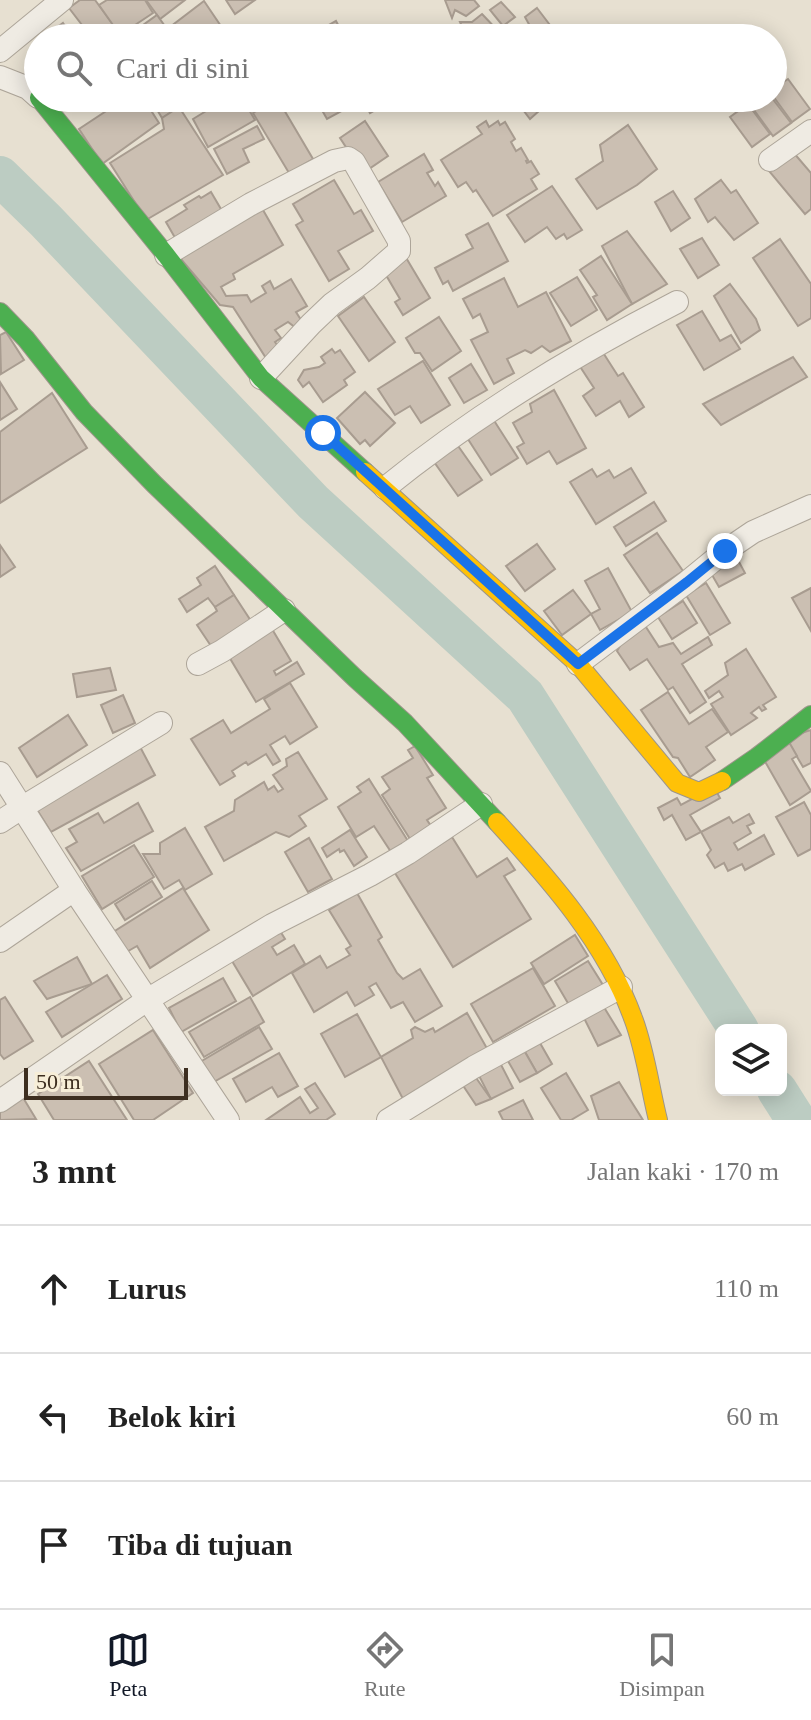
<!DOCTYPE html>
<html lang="id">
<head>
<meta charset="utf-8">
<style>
  body { margin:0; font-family:Georgia,serif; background:#f6f6f6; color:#222 }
  .controls { position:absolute; right:24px; bottom:24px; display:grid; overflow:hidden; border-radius:12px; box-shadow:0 4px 20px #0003 }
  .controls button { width:72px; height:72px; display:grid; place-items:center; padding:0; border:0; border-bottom:2px solid #e0e0e0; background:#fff; color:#222; font:40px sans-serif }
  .scale { position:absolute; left:24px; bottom:20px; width:164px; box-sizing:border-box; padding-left:8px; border:4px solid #3d2e20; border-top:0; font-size:22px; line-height:28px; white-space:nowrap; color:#3d2e20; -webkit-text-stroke:6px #f7eed8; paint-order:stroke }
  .stop { position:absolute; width:24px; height:24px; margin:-18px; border:6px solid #1a73e8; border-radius:50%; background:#fff }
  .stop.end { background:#1a73e8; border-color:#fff; box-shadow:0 2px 8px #0008 }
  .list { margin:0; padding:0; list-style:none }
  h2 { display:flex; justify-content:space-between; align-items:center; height:104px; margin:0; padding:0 32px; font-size:34px }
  h2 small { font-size:26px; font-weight:400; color:#767676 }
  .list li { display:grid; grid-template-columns:52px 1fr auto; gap:24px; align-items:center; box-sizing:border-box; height:128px; padding:0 32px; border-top:2px solid #e0e0e0 }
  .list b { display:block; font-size:30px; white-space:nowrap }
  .list em { font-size:26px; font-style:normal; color:#767676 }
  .icon { flex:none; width:44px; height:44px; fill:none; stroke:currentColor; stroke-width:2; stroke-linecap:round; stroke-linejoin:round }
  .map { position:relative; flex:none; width:811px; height:1120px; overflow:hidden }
  .search { position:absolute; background:#fff; box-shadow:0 4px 20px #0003; left:24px; right:24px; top:24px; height:88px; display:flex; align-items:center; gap:20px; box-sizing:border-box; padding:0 28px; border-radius:44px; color:#767676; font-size:30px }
  .sheet { height:488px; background:#fff }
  nav { display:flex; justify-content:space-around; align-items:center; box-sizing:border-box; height:112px; border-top:2px solid #e0e0e0; background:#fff; font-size:22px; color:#767676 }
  nav a { display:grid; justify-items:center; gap:4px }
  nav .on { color:#111827 }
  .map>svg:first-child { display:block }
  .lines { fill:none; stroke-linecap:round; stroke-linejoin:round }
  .river { stroke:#bcccc2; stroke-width:40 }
  .building { fill:#cbbfb2; stroke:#a89c90; stroke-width:2 }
  .street-casing { stroke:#ada599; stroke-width:24 }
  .fast-casing { stroke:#9c958a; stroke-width:20 }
  .slow-casing { stroke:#9c958a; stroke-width:20 }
  .street { stroke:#efebe3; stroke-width:22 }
  .fast { stroke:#4caf50; stroke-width:18 }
  .slow { stroke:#ffc107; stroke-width:18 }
  .route { stroke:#1a73e8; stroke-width:10 }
</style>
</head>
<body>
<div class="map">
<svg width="811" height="1120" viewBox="0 0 811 1120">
  <rect width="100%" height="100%" fill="#e7e0d1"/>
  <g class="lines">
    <g class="river">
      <polyline points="0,176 46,221 313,502 525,696 739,1030"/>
      <polyline points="777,1090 796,1120"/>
    </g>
  </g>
  <g class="building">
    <polygon points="80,0 95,0 123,38 92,38 69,8"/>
    <polygon points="107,0 145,0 153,13 120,35 99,5"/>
    <polygon points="146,0 185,0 160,19"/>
    <polygon points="226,0 255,0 235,14"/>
    <polygon points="445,0 474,0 479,6 466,16 455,10 452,18"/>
    <polygon points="204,1 229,38 178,38 170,27"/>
    <polygon points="501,2 515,17 503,26 490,10"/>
    <polygon points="537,8 559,37 558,38 536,37 525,17"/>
    <polygon points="482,14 500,33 495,38 467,38 460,22 472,22"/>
    <polygon points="157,15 167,29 154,38 125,38"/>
    <polygon points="336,21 345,38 306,38"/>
    <polygon points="63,23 74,38 43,38"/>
    <polygon points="788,79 810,109 792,122 773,96 773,89"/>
    <polygon points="126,98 143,98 159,123 102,164 79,129"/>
    <polygon points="158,98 195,98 162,118 152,101"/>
    <polygon points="214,98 242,98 255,120 208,147 193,119 211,108 207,102"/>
    <polygon points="277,98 313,159 289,173 253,113"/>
    <polygon points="315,98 346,98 351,106 327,119"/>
    <polygon points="362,98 386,98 389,102 370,113"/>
    <polygon points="514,98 547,98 550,101 530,119"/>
    <polygon points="761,98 772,98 791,123 773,136 751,106"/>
    <polygon points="748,104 770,134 752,147 730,117"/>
    <polygon points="179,107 223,175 146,220 110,163 164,129 162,118"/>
    <polygon points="365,121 388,156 363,173 340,138"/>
    <polygon points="486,121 489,127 498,121 500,125 505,122 515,139 511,142 516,151 521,148 528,160 526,161 527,163 531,161 539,174 531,179 537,189 493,216 476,190 473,192 466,182 458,187 441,160 482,134 477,127"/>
    <polygon points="628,125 657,169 637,185 597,209 576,179 603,161 600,145"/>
    <polygon points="257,126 264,139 243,149 249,162 227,174 214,149"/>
    <polygon points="793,152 811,173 811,209 805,214 769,171"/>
    <polygon points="424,154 433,170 427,173 435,186 438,182 446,196 402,222 378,182"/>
    <polygon points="334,180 354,214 361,210 373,231 338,251 349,269 329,281 296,225 303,221 293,204"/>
    <polygon points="721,180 731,193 736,190 758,223 734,240 715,217 708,222 695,199"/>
    <polygon points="552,186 582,230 567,239 564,234 556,239 547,227 525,242 507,215"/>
    <polygon points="673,191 690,218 671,231 655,202"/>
    <polygon points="211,192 225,216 178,243 166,222 187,209 184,205 199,196 201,198"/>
    <polygon points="259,203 283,245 233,274 235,279 221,287 226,296 247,295 251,302 266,293 262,286 270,281 274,289 291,279 307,306 296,312 303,323 296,328 288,322 275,330 281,338 275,342 280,349 266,358 233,307 220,305 175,252"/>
    <polygon points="488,223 508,261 453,291 448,281 443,284 435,268 473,248 466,235"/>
    <polygon points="627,231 667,284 632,304 602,246"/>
    <polygon points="702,238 719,265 698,278 680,249"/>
    <polygon points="780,239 811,284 811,318 798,326 753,258"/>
    <polygon points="405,256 430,298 403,315 395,302 400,299 383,270"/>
    <polygon points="601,256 632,304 607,320 593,297 597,295 580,270"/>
    <polygon points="577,277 597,310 571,326 550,293"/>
    <polygon points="504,278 518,307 546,292 571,341 550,352 542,346 531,353 525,350 507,359 514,373 494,384 471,340 488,332 480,314 473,318 463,299"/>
    <polygon points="730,284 756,319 760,330 741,343 714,296"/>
    <polygon points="364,297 395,342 369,361 338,316"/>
    <polygon points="702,311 720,341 731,335 740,349 704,370 677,325"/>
    <polygon points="439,317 461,351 432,371 420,353 415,353 406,338"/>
    <polygon points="6,332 24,360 1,374 0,335"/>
    <polygon points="332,349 335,353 340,350 355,372 344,380 347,385 323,402 309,382 303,387 298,380 304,370 319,367 325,363 321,357"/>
    <polygon points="602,351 618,376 623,373 644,407 629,417 620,401 596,416 583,396 594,388 579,365"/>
    <polygon points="793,357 807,377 721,425 703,404"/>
    <polygon points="423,361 450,405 421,423 410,406 395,415 378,389"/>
    <polygon points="471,364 487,390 464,403 449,378"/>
    <polygon points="0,382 17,409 0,420"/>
    <polygon points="554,390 586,448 557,464 549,451 527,464 517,447 524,443 513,423 532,412 530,404"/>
    <polygon points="365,392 395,423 370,446 365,440 360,444 337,418"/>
    <polygon points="52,393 87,448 0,503 0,432"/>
    <polygon points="493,419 518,458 491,475 466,436"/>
    <polygon points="456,443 482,480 458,496 432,459"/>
    <polygon points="631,468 646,493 596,524 570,482 592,469 597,477 609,470 614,478"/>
    <polygon points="654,502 666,521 626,546 614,527"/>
    <polygon points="657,533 683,571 650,593 624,555"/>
    <polygon points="537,544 555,569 525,591 506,566"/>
    <polygon points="0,545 15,567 0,577"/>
    <polygon points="732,549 745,573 719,587 708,568"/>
    <polygon points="215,566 234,595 215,607 208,598 187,612 179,599 201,585 197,578"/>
    <polygon points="608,568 632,612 600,630 591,614 600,609 585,581"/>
    <polygon points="706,583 730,623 710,635 686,595"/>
    <polygon points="811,588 811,631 792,598"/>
    <polygon points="573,590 591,614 562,635 544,611"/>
    <polygon points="234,595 251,621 211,646 197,625 217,611 215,607"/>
    <polygon points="683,601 697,623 672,639 658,617"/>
    <polygon points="644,624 659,647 673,643 681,654 708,637 712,645 682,664 706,702 690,713 673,687 668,690 647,659 630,670 617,651 626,636"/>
    <polygon points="272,629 291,661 274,671 276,675 297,662 304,674 256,702 228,655"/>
    <polygon points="746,649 776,697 763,705 766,709 762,711 759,707 751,713 757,718 731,735 711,704 723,697 719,691 709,698 705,691 728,675 725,663"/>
    <polygon points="110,668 116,690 77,697 73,674"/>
    <polygon points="290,683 317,727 290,744 285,736 270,745 280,761 273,765 266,754 248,765 246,762 232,771 235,776 220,785 191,739 223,720 231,733 270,709 264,699"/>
    <polygon points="668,692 689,724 712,709 728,732 706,747 715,760 690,777 678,758 673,757 641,710"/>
    <polygon points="123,695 135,723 113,733 101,705"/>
    <polygon points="68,715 87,745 37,777 19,748"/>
    <polygon points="811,730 811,763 803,767 786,738"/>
    <polygon points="789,742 797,756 792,759 811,791 790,805 763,758"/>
    <polygon points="138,743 155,775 51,832 34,805"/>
    <polygon points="415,746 433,775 427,778 446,808 427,820 431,826 410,839 382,795 390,789 382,777 413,758 408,750"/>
    <polygon points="298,752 327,799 299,816 306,826 289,837 276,832 224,861 205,827 234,811 235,800 264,782 268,790 274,786 278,792 283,789 273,775 287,766 286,759"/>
    <polygon points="369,779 408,841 393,855 374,826 356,837 338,807 361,792 357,787"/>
    <polygon points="714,787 720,798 690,815 701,832 686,840 672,815 664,820 658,808 677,798 681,805"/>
    <polygon points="804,802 811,815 811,849 798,856 776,817"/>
    <polygon points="138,803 153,831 81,871 66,848 77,842 69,829 98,813 104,823"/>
    <polygon points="749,814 754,823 747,826 751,833 734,843 738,850 764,835 774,854 745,870 742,864 728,871 724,863 715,868 707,855 711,850 701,832 729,817 733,823"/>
    <polygon points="185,828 212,874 185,890 179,880 164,889 143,854 160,854 160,843"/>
    <polygon points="350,830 367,857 354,866 344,850 340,852 339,849 327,857 322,848"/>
    <polygon points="452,837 477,877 507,858 515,870 504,876 531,919 453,967 395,873"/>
    <polygon points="309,838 332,879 308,892 285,852"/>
    <polygon points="134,845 154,877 102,909 82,876"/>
    <polygon points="152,881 162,897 125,920 115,904"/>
    <polygon points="183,888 209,930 150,968 137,946 123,954 110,934"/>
    <polygon points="357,893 382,937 378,940 397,973 403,979 420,969 442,1006 415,1022 403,1002 391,1008 376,983 369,987 374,995 355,1006 347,992 314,1012 292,973 320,956 327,968 350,955 346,949 351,946 329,910"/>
    <polygon points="277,926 285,939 272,947 277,955 294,945 305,964 253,996 232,961"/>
    <polygon points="575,935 588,956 544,984 531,963"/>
    <polygon points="77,957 92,984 47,999 34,981"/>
    <polygon points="588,961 603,985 569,1005 555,981"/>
    <polygon points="533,968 555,1006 493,1042 471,1004"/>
    <polygon points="107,975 122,999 62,1037 46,1012"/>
    <polygon points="223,978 236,1001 181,1032 169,1008"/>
    <polygon points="5,997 33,1041 4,1059 0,1054 0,1000"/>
    <polygon points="250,997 264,1022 204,1057 189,1032"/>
    <polygon points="602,1004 621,1035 598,1046 583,1016"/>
    <polygon points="467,1013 489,1052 403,1099 381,1057 413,1038 411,1030 415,1027 425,1032 433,1028 435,1032"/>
    <polygon points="357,1014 381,1057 345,1077 321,1034"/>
    <polygon points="259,1027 272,1049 212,1083 200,1062"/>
    <polygon points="153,1030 193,1093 153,1120 134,1120 99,1064"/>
    <polygon points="536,1036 552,1064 537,1073 521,1045"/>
    <polygon points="521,1045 537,1073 520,1082 508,1061"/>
    <polygon points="279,1053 298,1086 278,1097 272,1087 246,1102 233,1079"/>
    <polygon points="497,1057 513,1088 491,1099 475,1068"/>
    <polygon points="89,1061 127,1120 54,1120 38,1094"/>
    <polygon points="566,1073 588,1110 571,1120 561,1120 541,1088"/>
    <polygon points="474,1075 491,1099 476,1105 462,1084"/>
    <polygon points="619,1082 643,1120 599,1120 591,1096"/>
    <polygon points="315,1083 335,1114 326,1120 266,1120 300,1097 310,1113 318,1108 305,1089"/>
    <polygon points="19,1091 36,1119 0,1120 0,1103"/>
    <polygon points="523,1100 533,1120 503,1120 499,1112"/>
  </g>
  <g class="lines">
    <defs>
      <g id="street">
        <polyline points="0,51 62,0"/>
        <polyline points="0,77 28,88 38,97"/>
        <polyline points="770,160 811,131"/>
        <polyline points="166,255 251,204 334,161 348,158 354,162 399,241 399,251 368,278 332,304 311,324 261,378"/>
        <path d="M385,488C475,415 574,355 677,302"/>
        <polyline points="198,664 222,651 284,610"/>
        <polyline points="578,664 687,582 725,551 753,532 811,506"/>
        <polyline points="0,773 74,890 228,1120"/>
        <polyline points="0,822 23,807 161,723"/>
        <polyline points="0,941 74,890"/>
        <polyline points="0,1101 147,1000 272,925 370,875 408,853 481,804"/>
        <polyline points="388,1120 474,1067 621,987"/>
      </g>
      <g id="fast">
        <polyline points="39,98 166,255 261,378 365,472"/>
        <polyline points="0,312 26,339 84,412 154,484 355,678 405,723 497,822"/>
        <polyline points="722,781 757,757 811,715"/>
      </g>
      <g id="slow">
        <polyline points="365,472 578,664 677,783 699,792 722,781"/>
        <path d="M497,822C550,880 606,943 633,1018C645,1049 650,1088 658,1120"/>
      </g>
    </defs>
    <use href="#street" class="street-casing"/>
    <use href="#fast" class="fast-casing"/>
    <use href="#slow" class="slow-casing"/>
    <use href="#street" class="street"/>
    <use href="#fast" class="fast"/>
    <use href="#slow" class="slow"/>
  </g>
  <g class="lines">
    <polyline class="route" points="323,433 578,664 687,582 725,551"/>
  </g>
</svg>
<div class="controls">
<button><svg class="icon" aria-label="layers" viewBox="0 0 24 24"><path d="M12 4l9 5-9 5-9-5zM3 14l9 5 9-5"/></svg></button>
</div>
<div class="scale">50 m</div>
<div class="stop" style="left:323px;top:433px"></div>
<div class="stop end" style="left:725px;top:551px"></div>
<div class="search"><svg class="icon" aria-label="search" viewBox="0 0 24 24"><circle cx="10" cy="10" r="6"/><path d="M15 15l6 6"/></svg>Cari di sini</div>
</div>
<section class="sheet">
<h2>3 mnt<small>Jalan kaki · 170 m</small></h2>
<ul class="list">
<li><svg class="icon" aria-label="ahead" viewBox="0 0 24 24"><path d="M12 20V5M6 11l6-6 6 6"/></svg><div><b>Lurus</b></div><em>110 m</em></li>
<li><svg class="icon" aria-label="left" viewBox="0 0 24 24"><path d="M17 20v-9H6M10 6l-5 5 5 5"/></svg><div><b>Belok kiri</b></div><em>60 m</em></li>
<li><svg class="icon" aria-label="arrive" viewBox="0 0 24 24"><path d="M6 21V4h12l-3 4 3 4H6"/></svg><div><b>Tiba di tujuan</b></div></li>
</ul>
</section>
<nav>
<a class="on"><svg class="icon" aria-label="map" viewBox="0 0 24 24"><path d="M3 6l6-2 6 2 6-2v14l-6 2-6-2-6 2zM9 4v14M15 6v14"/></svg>Peta</a>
<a><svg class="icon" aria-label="directions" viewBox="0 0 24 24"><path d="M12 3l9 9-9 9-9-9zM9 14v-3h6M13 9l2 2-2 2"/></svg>Rute</a>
<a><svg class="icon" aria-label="saved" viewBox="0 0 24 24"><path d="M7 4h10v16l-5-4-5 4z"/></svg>Disimpan</a>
</nav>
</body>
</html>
